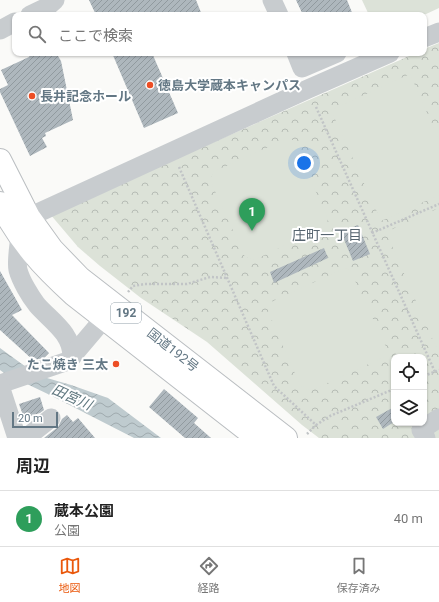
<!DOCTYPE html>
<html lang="ja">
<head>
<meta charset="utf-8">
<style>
  body { margin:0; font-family:Roboto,"Noto Sans JP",sans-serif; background:#f2f2f2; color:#222 }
  .controls { position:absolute; right:12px; bottom:12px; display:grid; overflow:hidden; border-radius:8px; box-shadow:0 1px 3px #0004 }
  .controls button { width:36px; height:36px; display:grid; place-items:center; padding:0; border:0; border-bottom:1px solid #e0e0e0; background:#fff; color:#222; font:20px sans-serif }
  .scale { position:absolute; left:12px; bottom:10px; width:46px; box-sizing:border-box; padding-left:4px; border:2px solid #637784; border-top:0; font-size:11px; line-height:14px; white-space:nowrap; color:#637784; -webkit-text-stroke:3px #fff; paint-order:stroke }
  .you { position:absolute; left:304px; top:163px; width:14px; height:14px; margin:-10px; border:3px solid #fff; border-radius:50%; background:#1a73e8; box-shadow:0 0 0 6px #1a73e833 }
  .badge { display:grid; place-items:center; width:26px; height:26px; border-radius:50%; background:#ea580c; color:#fff; font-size:13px; font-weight:700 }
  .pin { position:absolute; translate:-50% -33px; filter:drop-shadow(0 1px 2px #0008) }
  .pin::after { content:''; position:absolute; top:21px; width:14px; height:12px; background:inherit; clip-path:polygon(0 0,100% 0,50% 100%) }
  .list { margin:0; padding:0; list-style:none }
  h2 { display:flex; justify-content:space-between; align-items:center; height:52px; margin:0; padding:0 16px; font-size:17px }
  h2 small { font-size:13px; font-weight:400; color:#767676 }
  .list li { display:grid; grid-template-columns:26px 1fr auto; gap:12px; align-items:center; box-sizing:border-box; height:56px; padding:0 16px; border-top:1px solid #e0e0e0 }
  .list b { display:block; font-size:15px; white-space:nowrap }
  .list p { margin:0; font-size:13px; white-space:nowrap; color:#767676 }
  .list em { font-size:13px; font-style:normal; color:#767676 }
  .icon { flex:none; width:22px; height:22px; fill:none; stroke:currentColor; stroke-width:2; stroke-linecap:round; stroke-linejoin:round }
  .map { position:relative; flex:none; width:439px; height:438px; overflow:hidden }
  .search { position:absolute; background:#fff; box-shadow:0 1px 3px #0004; left:12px; right:12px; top:12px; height:44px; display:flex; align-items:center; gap:10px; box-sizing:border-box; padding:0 14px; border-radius:8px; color:#767676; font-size:15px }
  .sheet { height:108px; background:#fff }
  nav { display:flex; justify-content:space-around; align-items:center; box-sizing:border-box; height:56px; border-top:1px solid #e0e0e0; background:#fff; font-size:11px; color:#767676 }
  nav a { display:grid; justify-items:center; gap:2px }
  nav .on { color:#ea580c }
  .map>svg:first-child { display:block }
  .park { fill:url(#park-crowns); fill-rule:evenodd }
  .garden { fill:#dce2d8 }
  .water { fill:url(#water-waves) }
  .building { fill:url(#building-hatch) }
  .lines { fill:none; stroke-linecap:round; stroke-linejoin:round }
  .highway-casing { stroke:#babec1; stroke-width:24 }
  .path { stroke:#c1c4c6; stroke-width:2.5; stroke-dasharray:2 2; stroke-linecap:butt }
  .minor { stroke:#c8cccf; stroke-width:19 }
  .highway { stroke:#fff; stroke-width:22 }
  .poi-dot { fill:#ed4e25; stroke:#fff; stroke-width:1.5 }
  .labels { text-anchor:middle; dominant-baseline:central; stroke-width:4; stroke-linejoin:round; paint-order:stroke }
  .shield { fill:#fff; stroke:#92a0a9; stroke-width:1 }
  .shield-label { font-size:12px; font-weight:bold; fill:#637784 }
  .poi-label { font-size:13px; font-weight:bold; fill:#637784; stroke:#fff; text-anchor:start }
  .street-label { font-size:13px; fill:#637784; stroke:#fff }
  .neighbourhood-label { font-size:14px; fill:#56646f; stroke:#fff }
  .water-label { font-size:14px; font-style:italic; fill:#5e767e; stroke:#fff }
</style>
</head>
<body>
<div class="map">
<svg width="439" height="438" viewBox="0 0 439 438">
  <defs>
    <pattern id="park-crowns" width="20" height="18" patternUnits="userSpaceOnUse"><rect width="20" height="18" fill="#dce2d8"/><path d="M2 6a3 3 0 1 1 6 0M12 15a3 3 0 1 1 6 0" fill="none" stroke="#b6bcb5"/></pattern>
    <pattern id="water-waves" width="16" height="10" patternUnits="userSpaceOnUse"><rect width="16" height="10" fill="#bfcbcf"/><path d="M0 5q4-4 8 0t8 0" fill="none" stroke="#9faaae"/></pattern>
    <pattern id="building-hatch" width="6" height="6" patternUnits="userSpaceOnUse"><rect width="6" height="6" fill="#aeb7bd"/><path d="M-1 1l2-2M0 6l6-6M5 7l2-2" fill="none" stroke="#919a9f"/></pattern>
  </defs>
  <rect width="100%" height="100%" fill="#fafaf8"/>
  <path class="park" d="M439,43V438H319L302,425L207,342L141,298L100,266L78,247L50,214L416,53H424V49ZM394,357H424V423H394Z"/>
  <g class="garden">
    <polygon points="362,0 439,0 439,8 424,15 369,15"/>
    <polygon points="410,74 439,140 439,195 381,221 331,110"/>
    <polygon points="286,139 293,140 328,219 326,226 254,260 245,257 210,180 213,172"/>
    <polygon points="439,208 439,346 436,347 386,232"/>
    <polygon points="345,268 350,270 387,349 384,357 310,391 300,385 268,311 271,302"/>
  </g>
  <polygon class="water" points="0,348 26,367 47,378 71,385 108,398 161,438 134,438 52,396 4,373 0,370"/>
  <g class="building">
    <polygon points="89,0 196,0 202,15 96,15"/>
    <polygon points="296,0 347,0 353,15 303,15"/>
    <polygon points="31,53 55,53 58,56 61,61 73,120 45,133 46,136 42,138 47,147 30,156 0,92 0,89 8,85 1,70 29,57"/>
    <polygon points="112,53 152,53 178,113 144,128"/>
    <polygon points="358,225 370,254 353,261 341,232"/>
    <polygon points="324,248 328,258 274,283 270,272"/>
    <polygon points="0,271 22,310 12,315 49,353 44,358 33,360 0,330"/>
    <polygon points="164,389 198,418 194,423 211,438 185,438 149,407"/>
    <polygon points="40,397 44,410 40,413 24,418 19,404"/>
    <polygon points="394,407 394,422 383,429 376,417"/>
    <polygon points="67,415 73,422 78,418 95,438 44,438 58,427 62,419"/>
  </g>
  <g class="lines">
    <defs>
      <g id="highway">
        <polyline points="0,160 29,217 52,249 80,278 286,438"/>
        <path d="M0,203C19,241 42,266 74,295L257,438"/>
      </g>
    </defs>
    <use href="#highway" class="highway-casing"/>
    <g class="path">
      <polyline points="316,107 435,372"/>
      <polyline points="179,167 274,386 316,425 330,416 394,389"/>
      <polyline points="372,233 439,204"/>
      <polyline points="128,292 133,286 145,284 187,284 210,277 227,278"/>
      <polyline points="424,376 439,370"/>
      <polyline points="307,434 316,425"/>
    </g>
    <g class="minor">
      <polyline points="272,0 279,15"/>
      <polyline points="30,15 47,7 55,0"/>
      <polyline points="0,30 15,22"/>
      <polyline points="424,38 439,32"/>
      <polyline points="296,53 302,68 337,53"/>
      <polyline points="29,217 308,89 390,53"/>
      <path d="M20,236C19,246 16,262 18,270C21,281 30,296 37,305C51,321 72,333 72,357"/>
      <polyline points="0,384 68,361 113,308"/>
      <polyline points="0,386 17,438"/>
      <polyline points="26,438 51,418"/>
      <polyline points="426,438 421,430 439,418"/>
    </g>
    <use href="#highway" class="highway"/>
  </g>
  <g class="poi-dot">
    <circle cx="150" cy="85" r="4"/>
    <circle cx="32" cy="96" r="4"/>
    <circle cx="116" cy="364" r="4"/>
  </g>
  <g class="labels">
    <rect class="shield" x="111" y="303" width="30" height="20" rx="3"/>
    <g class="shield-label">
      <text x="126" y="313">192</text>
    </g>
    <g class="poi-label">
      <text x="158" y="85">徳島大学蔵本キャンパス</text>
      <text x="40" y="96">長井記念ホール</text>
      <text x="108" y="364" text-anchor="end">たこ焼き 三太</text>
    </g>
    <g class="street-label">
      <text transform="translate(173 350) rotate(38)">国道192号</text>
    </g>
    <g class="neighbourhood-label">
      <text x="327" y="235">庄町一丁目</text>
    </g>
    <g class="water-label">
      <text transform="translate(72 397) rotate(24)">田宮川</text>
    </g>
  </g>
</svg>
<div class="controls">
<button><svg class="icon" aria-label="locate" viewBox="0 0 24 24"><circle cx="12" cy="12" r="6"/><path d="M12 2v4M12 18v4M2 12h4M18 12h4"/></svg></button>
<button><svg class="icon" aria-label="layers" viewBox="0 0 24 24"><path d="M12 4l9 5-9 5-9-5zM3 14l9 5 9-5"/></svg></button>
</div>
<div class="scale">20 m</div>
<div class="you"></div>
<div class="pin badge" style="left:252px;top:231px;background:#2e9e5b">1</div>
<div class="search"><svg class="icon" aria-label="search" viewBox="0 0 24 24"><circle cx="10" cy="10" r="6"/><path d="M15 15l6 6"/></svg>ここで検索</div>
</div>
<section class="sheet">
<h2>周辺<small></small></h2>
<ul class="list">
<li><span class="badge" style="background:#2e9e5b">1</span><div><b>蔵本公園</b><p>公園</p></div><em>40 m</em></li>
</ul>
</section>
<nav>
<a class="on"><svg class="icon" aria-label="map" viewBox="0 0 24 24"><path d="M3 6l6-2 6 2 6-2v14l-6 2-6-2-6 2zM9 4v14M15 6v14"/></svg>地図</a>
<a><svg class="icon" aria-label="directions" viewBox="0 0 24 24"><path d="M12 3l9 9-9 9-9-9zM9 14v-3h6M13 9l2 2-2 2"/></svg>経路</a>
<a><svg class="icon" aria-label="saved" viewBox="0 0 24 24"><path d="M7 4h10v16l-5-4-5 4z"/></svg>保存済み</a>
</nav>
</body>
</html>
